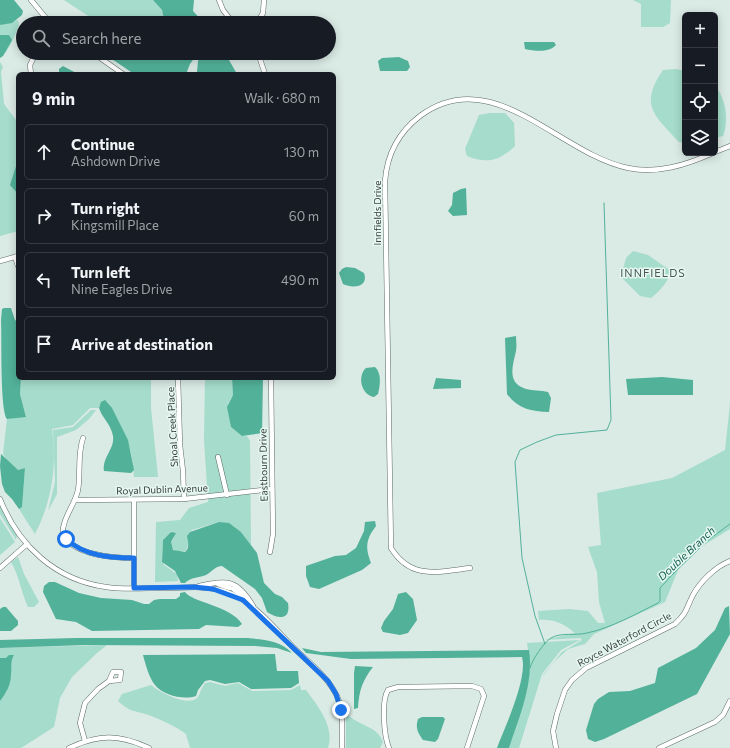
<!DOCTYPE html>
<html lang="en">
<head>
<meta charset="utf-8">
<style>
  body { margin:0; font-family:Commissioner,sans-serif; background:#242831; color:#f1f3f6 }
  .controls { position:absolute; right:12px; top:12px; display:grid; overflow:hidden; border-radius:6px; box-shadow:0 2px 10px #0003 }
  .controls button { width:36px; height:36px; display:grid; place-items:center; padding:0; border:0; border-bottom:1px solid #363941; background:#171b24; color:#f1f3f6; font:20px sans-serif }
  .stop { position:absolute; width:12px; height:12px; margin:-9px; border:3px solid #1a73e8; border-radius:50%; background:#fff }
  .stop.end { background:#1a73e8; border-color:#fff; box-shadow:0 1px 4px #0008 }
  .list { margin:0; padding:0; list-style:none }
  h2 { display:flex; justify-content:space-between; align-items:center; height:52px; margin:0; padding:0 16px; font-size:17px }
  h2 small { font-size:13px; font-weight:400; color:#9ea1a6 }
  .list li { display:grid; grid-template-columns:26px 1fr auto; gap:12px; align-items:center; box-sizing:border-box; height:56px; margin:0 8px 8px; padding:0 8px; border:1px solid #363941; border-radius:6px }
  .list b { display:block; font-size:15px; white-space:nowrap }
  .list p { margin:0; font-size:13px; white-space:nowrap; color:#9ea1a6 }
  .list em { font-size:13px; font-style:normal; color:#9ea1a6 }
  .icon { flex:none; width:22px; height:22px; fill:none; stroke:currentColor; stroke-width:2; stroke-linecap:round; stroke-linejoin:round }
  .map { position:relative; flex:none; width:730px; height:748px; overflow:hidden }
  .search { position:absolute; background:#171b24; box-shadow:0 2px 10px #0003; left:16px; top:16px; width:320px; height:44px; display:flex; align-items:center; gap:10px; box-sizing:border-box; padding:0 14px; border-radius:22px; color:#9ea1a6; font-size:15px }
  .panel { position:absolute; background:#171b24; box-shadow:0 2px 10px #0003; left:16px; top:72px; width:320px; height:308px; border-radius:6px }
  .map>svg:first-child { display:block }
  .green { fill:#a5dccb }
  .water { fill:#52b199 }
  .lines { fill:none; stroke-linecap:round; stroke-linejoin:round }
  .stream { stroke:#52b199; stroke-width:1 }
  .minor-casing { stroke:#5c6a66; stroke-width:5.5 }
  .minor { stroke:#fff; stroke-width:4.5 }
  .route { stroke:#1a73e8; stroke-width:5 }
  .labels { text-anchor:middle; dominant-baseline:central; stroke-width:3; stroke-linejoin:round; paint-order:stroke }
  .street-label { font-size:10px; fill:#373e3b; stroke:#e7f8f2 }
  .neighbourhood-label { font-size:11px; letter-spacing:1px; fill:#4c5a55; stroke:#e7f8f2 }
  .water-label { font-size:11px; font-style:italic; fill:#166151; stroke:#e7f8f2 }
</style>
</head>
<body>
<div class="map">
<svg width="730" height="748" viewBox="0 0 730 748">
  <rect width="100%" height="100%" fill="#daeae5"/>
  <g class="green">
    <polygon points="64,0 153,0 162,10 165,23 99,23"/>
    <polygon points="633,0 671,0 670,23 663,27 641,27 641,4"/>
    <path d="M18,20L19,25C15,35 9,52 0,58V25Z"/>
    <polygon points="0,62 3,67 1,72 4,104 16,120 18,120 18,231 0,236"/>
    <path d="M676,69L685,71V143L679,142C654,115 639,105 663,70Z"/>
    <path d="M715,86C726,98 729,121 723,136L715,138Z"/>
    <path d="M490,113H505L514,123L515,146C499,161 487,164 467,156L465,149L479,115Z"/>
    <path d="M633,251L648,255L671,271C667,283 661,290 651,298L640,296L621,277L626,258Z"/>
    <path d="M21,378H151V408L158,477H134C131,438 125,431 100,404L99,408H90L73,425L52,429C57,466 52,501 35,534L19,509L22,506L25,468L18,470L9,463L3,454L7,419L26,416L20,394Z"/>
    <polygon points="205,378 232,378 233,395 228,404 231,427 242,436 247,436 250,441 251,545 241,532 219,522 192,530 188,534 189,542 186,551 177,552 172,548 171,542 174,538 172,531 163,540 162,559 164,565 177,574 178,581 155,582 156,522 180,520 189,508 208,502 204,440"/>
    <path d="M730,404V529L683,558L665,602L594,634L585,644L568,649L553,663L543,676V675L562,652L582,640L580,638L544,640L575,633C563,623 553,619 539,620L538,611L569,609L588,611L598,623H605L599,602L597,572L588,547L601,545L597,493L672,478L725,450Z"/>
    <polygon points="91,410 96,410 89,419 76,430 57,437 57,494 48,511 55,482 53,430 73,427"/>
    <polygon points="0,504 17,535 16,540 0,514"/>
    <polygon points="0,518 15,542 0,555"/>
    <path d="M18,557L24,574L39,602L34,607H28C21,592 19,575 11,562Z"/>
    <path d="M580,640L561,650L542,674L519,748H509C521,711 534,682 527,643Z"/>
    <polygon points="107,645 97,653 72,677 60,698 54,727 21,748 0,748 0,648"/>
    <path d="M210,682L225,686L238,683L252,691L291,690L300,685L301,690H306C318,706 335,727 328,748H190L186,734C175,726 162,720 149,715C134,710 131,713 118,701L122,694L151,685C159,692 189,708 198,697C200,693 202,687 205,683Z"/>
    <path d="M346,713C359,727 377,725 383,742L380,748H346Z"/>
  </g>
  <g class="water">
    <polygon points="0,0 14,0 23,11 22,15 12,23 0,25"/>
    <polygon points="153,0 194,0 193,11 204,23 165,23 162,10"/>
    <polygon points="0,35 9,35 12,40 3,56 0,58"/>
    <path d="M524,42H554L556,45C549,53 535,51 525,49Z"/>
    <polygon points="103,53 198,53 190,64 186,74 134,74"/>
    <polygon points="202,53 225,53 237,74 200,74 197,72 198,61"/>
    <polygon points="399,57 408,61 410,67 407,71 380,71 378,61 382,58"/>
    <polygon points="63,66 78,74 59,74 59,69"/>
    <polygon points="18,151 18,194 10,185 17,163 16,155"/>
    <polygon points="466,188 467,215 453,216 448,211 452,205 453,193 461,189"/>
    <path d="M346,267L355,268L364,273C369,287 353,289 343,284L339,273L342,269Z"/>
    <path d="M4,308H11L15,320L18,322V378H21L20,394L26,417L7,419C0,409 2,339 1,320L2,309Z"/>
    <path d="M516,336C516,341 517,346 516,351C513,365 506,383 526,389C533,391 541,390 548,392L551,398L549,412C531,412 517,408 507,394L505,338Z"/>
    <path d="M375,367C382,373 380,386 378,394L374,397C361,395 357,376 366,368Z"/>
    <polygon points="662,377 693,380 693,395 628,395 626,379"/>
    <polygon points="232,378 263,378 262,433 242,436 231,427 227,407 233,395"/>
    <polygon points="436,378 461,380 461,388 433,389"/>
    <path d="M105,400L112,408L128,440L134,470L131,473L104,471C102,457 115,449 113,436C111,424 102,418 99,408L101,402Z"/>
    <polygon points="1,454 18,470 25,468 22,507 19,509 12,499 5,492 2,484 0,466"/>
    <path d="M375,521L376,526C366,539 365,547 371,563L362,570L319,589L310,587L306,576V566L335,556L346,555L356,548L364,531L365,522Z"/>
    <path d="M219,522L229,523L241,532L257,553L264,583L275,594L282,597L288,603C291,621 278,619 267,612L262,598L255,589L222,566C215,566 212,572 206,575C198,578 191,577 185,583H181L175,571L162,562L163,540L171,532L176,533L171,542L173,550L185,552C190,548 188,541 187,536L190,532Z"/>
    <path d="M49,582H55L79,593L101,598L132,600L144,604H149L154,600L160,599H176L180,596V593L185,592C191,602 231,606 242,624L238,627L206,625L199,629L92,631L76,622L56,619L43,592L44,586Z"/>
    <polygon points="406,592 413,599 417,620 408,633 400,635 383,632 381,628 384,621 393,609 398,594"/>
    <polygon points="729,606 730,634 697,694 604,739 595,742 588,739 586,730 594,704 598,699 609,692 630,691 655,683 658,668 696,648 715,630 725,608"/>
    <polygon points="3,607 6,607 18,621 18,625 11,631 0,631 0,609"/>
    <path d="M76,638H248C265,640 280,640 292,653L277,648L255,646L85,645L0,648V640Z"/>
    <path d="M302,648L321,652L529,650C534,684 519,717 509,748H497C505,727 528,678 522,657L351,659L306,653Z"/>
    <path d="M275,654L277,671H298L299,683L291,688L251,689L239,682L225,684L210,680L205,681L198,690L196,696C184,700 164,696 155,685C150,680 145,663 143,655Z"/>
    <path d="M9,655H14C10,661 12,667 11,674C11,685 6,693 0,701V658H6Z"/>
    <path d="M355,666L373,667C362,681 359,691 358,708L354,709V673Z"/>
    <path d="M422,717H443L445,719L438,739L435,742L423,740C418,733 415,728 418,719Z"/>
  </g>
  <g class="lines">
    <g class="stream">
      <polyline points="545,644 535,616 522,558 515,462 520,450 537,442 556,435 607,430 611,420 604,203"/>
      <path d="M530,668C532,660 544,642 551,638C561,632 575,636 587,633C611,628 636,614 658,603L660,601V588L673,574L707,541L730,524"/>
    </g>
    <defs>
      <g id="minor">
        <polyline points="31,0 50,23"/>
        <polyline points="219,0 223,10 233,23"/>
        <polyline points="257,23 263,13 264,0"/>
        <polyline points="93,53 123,74"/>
        <polyline points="256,53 260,59 265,74"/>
        <polyline points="31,74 30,65 36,53"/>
        <polyline points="715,152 730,146"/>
        <polyline points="15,257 18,266"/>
        <polyline points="0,261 18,256"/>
        <polyline points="178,378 180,445 183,471 184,499"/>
        <path d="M83,438C77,456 81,472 78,490C75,505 61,520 63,535C74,555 113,558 133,558"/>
        <polyline points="218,457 227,495"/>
        <path d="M0,499C18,545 55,580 106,587C125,590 144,588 163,588C183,588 205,585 224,591C254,601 274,628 296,650C313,666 337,684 341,709C343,721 342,735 342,748"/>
        <polyline points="75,500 184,499 272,489"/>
        <polyline points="270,552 273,534 271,378"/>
        <polyline points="0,568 26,545"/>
        <path d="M470,568C437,572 411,580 391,548L385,181C387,155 399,132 420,116C493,62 559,154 628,168C658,174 686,165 713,153"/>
        <polyline points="218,584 230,588"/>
        <path d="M199,586C228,580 237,579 253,606"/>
        <polyline points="134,588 134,500"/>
        <polyline points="233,589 247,599"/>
        <polyline points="85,741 80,723 85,703 98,689 109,681 113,672 121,672 120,680 109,681"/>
        <path d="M69,748C99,734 119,734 149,748"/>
        <path d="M389,748C384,736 381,701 388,690L398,687L472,686L481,689L484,696L467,748"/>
        <path d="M556,748L553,731L557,714L565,690L572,680L586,668L675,624C688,612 686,608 693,595C700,582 716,566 730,561"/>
        <polyline points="659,748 715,722 723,715 730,701"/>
      </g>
    </defs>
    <use href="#minor" class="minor-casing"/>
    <use href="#minor" class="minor"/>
  </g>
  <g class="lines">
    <path class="route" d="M66,539C84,556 111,558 134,558V588L194,587L213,589L243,600L328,681L336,694L341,710"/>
  </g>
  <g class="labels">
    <g class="street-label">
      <text transform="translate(377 213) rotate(-90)">Innfields Drive</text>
      <text transform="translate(172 427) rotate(-93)">Shoal Creek Place</text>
      <text transform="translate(263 465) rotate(-91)">Eastbourn Drive</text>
      <text transform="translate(162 489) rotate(-2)">Royal Dublin Avenue</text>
      <text transform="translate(624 639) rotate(-28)">Royce Waterford Circle</text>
    </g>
    <g class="neighbourhood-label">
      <text x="653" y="272">INNFIELDS</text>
    </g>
    <g class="water-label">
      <text transform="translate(686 553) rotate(-43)">Double Branch</text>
    </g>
  </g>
</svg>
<div class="controls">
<button>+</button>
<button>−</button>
<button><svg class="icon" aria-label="locate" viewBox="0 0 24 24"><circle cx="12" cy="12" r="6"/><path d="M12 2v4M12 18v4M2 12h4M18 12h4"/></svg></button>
<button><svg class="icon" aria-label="layers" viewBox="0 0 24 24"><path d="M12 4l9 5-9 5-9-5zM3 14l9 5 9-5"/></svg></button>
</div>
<div class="stop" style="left:66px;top:539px"></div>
<div class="stop end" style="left:341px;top:710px"></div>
<div class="search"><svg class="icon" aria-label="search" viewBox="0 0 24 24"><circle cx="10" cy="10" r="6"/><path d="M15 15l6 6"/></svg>Search here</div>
<section class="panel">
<h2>9 min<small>Walk · 680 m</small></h2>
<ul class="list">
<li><svg class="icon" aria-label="ahead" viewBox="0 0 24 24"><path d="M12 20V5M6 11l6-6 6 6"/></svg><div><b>Continue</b><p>Ashdown Drive</p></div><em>130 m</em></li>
<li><svg class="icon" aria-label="right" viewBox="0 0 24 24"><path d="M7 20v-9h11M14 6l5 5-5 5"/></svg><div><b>Turn right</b><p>Kingsmill Place</p></div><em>60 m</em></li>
<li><svg class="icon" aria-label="left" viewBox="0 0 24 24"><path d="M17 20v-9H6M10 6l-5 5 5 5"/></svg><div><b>Turn left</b><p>Nine Eagles Drive</p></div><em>490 m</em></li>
<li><svg class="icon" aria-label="arrive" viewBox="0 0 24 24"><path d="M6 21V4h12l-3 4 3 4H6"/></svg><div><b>Arrive at destination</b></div></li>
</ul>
</section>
</div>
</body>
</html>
